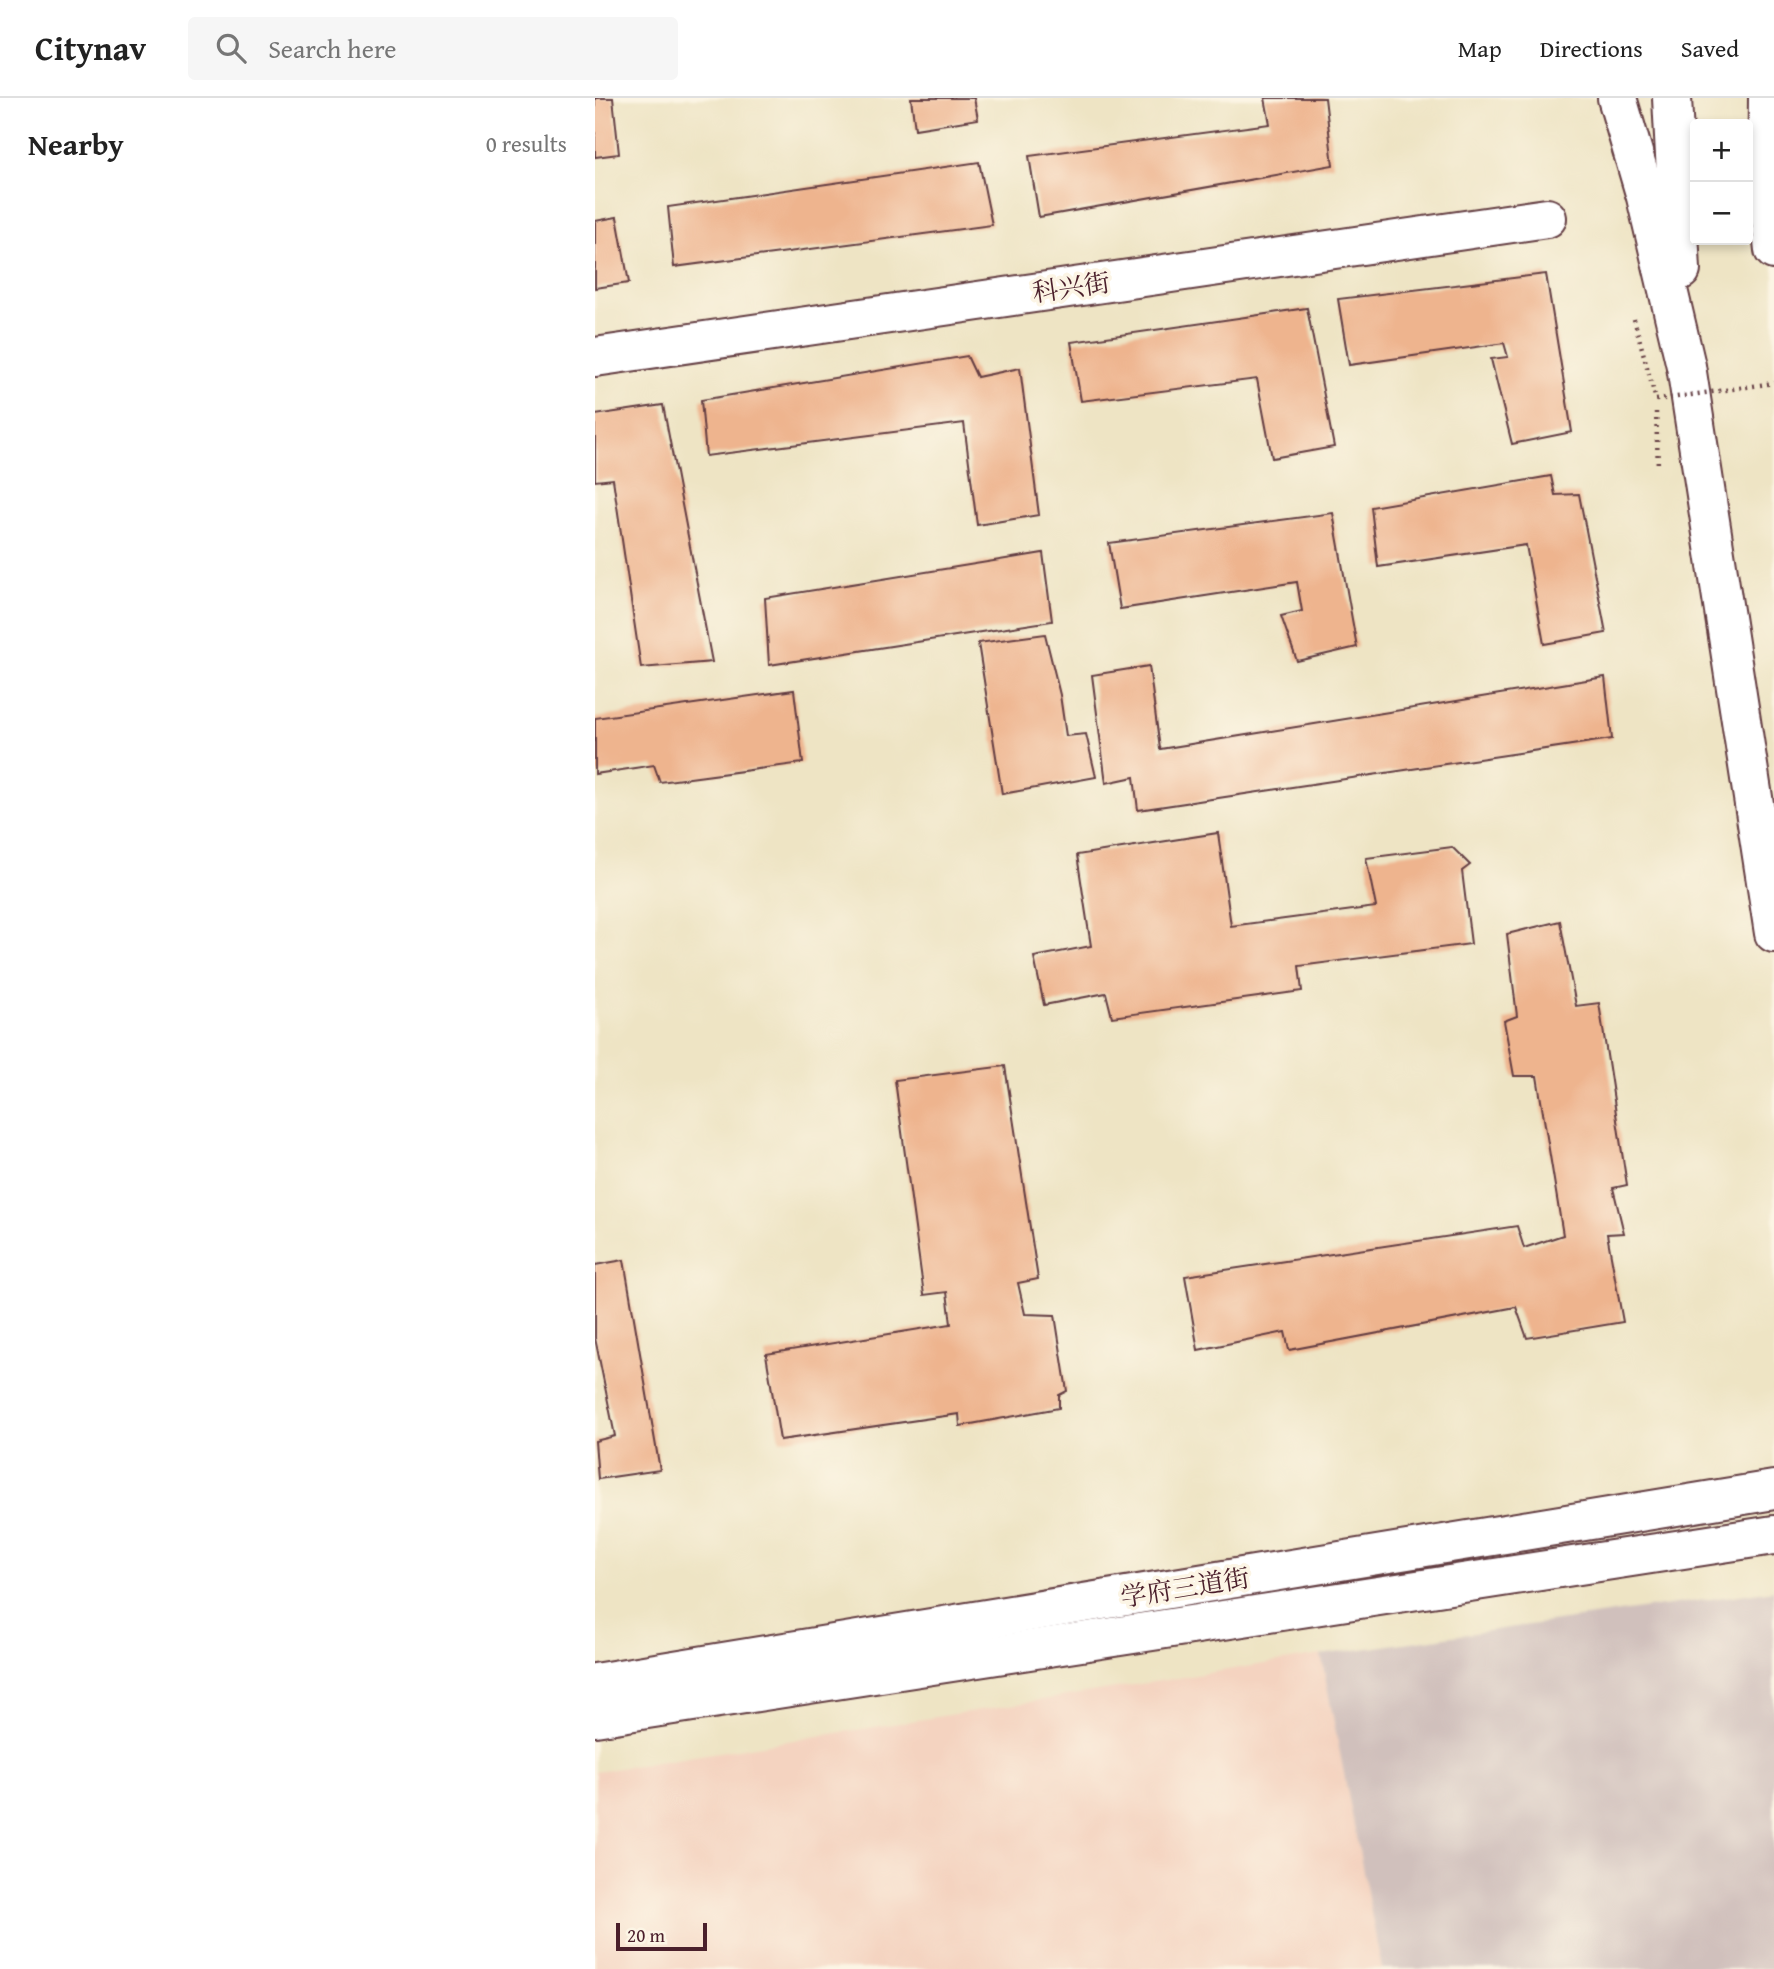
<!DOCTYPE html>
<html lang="en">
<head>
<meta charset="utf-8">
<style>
  body { margin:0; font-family:"Gentium Book Plus","Noto Serif SC",serif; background:#f6f6f6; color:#222 }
  .controls { position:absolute; right:21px; top:21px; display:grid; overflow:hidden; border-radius:7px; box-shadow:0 4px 10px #0003 }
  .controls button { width:63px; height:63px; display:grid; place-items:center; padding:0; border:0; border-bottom:2px solid #e0e0e0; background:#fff; color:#222; font:35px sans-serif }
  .scale { position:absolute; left:21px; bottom:18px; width:91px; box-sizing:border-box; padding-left:7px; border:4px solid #4a1f2b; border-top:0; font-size:19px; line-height:24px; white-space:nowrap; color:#4a1f2b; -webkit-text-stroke:5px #fcf5e5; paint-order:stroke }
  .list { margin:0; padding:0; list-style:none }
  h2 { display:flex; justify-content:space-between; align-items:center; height:91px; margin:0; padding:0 28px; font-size:30px }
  h2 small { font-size:23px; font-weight:400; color:#767676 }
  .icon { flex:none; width:38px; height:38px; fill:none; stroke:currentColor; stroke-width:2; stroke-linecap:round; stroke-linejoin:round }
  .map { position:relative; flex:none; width:1179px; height:1871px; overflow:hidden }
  header { display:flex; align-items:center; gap:42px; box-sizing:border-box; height:98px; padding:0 35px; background:#fff; border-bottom:2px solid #e0e0e0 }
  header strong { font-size:33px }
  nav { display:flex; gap:38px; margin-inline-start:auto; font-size:24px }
  .search { width:490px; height:63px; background:#f6f6f6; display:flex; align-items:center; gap:18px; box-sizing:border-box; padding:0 24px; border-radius:7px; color:#767676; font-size:26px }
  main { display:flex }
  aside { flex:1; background:#fff }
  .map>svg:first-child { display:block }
  .built { fill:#f4d3c0 }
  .industrial { fill:#d0c0bc }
  .building { fill:#eeb48e }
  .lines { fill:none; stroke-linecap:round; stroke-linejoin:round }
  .tertiary-casing { stroke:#633d42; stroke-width:42 }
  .secondary-casing { stroke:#633d42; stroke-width:42 }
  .primary-casing { stroke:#633d42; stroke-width:42 }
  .path { stroke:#633d42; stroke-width:4.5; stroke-dasharray:2 5; stroke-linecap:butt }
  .tertiary { stroke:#fff; stroke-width:38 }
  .secondary { stroke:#fff; stroke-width:38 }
  .primary { stroke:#fff; stroke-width:38 }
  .path-bridge { stroke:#633d42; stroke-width:4.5; stroke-dasharray:2 5; stroke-linecap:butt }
  .labels { text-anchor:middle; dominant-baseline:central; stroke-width:7; stroke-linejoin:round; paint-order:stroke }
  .street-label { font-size:26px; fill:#4a1f2b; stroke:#fcf5e5 }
</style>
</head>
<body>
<header>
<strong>Citynav</strong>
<div class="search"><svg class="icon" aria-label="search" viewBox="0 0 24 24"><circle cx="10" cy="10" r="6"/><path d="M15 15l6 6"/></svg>Search here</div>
<nav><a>Map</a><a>Directions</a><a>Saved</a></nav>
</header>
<main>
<aside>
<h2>Nearby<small>0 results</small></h2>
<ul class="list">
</ul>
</aside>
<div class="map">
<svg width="1179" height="1871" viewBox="0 0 1179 1871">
  <rect width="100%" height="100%" fill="#fcf5e5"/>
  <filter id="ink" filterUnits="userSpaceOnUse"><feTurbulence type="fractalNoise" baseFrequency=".0143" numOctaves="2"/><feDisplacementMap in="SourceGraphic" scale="14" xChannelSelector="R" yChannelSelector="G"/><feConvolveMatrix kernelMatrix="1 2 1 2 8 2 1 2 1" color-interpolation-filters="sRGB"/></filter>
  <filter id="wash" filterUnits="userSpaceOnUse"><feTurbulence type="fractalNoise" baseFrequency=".00686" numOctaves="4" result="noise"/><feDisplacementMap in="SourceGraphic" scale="28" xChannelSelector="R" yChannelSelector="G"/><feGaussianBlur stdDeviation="1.57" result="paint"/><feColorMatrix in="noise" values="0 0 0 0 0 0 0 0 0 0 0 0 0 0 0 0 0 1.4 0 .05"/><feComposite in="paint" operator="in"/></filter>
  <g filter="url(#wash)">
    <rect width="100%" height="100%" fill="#eee4c4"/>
    <polygon class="built" points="726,1557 787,1871 0,1871 0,1674"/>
    <polygon class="industrial" points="1179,1492 1179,1871 787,1871 726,1557"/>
    <g id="blocks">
      <g class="building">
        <polygon points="0,0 18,0 24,56 0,59"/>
        <polygon points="316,0 379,0 383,21 320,31"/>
        <polygon points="670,0 730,0 738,67 444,119 434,58 675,26"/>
        <polygon points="384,64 397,127 79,169 73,109"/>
        <polygon points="22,119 34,185 0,190 0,123"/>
        <polygon points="951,176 977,334 917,346 896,261 913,259 909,245 754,267 743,201"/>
        <polygon points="712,210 739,349 677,360 662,281 486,303 476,244"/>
        <polygon points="372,258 382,279 425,270 444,417 382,427 369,325 111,358 106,302"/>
        <polygon points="68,307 117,564 46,570 18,381 0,383 0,317"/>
        <polygon points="956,378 960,397 984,396 1011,535 949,546 931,447 783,469 776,409"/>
        <polygon points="738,415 762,549 702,563 686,518 707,513 702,484 525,511 514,445"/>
        <polygon points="448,455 457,523 174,567 170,500"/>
        <polygon points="450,536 465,597 471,638 491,636 501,679 407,696 383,545"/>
        <polygon points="554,568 565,651 1010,579 1017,641 543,712 539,679 511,685 497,577"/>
        <polygon points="199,592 208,665 65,684 59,667 0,676 0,620"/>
        <polygon points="623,735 636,828 781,809 771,760 857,749 875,767 867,773 876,846 704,868 707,893 517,919 511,895 449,907 439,859 496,848 482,757"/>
        <polygon points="965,823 981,908 1004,905 1032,1087 1018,1090 1029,1135 1012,1136 1028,1224 932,1240 921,1209 694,1252 690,1234 603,1252 590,1178 922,1128 929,1150 968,1137 942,978 919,978 909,923 922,918 912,836"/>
        <polygon points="410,968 443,1181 423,1185 430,1216 460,1217 472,1293 464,1297 464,1310 365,1328 364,1316 185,1342 171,1256 356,1226 352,1194 329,1197 300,982"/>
        <polygon points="29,1162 65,1372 3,1381 0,1343 20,1338 0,1240 0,1167"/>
      </g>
    </g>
  </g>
  <g filter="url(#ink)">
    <use href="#blocks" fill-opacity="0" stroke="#633d42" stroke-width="2"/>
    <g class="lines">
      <defs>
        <polyline id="tertiary" points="0,259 952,120"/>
        <g id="secondary">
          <polyline points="0,1585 1179,1392"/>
          <polyline points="0,1619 1179,1437"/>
        </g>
        <g id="primary">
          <polyline points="1022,0 1051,99 1091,268 1179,835"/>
          <polyline points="1077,0 1086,172"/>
          <polyline points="1173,0 1172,86 1179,152"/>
        </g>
      </defs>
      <use href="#tertiary" class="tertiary-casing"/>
      <use href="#secondary" class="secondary-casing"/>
      <use href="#primary" class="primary-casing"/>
      <polyline class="path" points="1061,314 1063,369"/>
      <use href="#tertiary" class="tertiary"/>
      <use href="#secondary" class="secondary"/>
      <use href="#primary" class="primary"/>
      <polyline class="path-bridge" points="1039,221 1061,302 1179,285"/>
    </g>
  </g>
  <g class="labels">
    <g class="street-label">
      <text transform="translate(476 189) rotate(-8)">科兴街</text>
      <text transform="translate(590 1489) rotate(-9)">学府三道街</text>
    </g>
  </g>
</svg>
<div class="controls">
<button>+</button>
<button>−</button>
</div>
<div class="scale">20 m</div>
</div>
</main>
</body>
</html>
